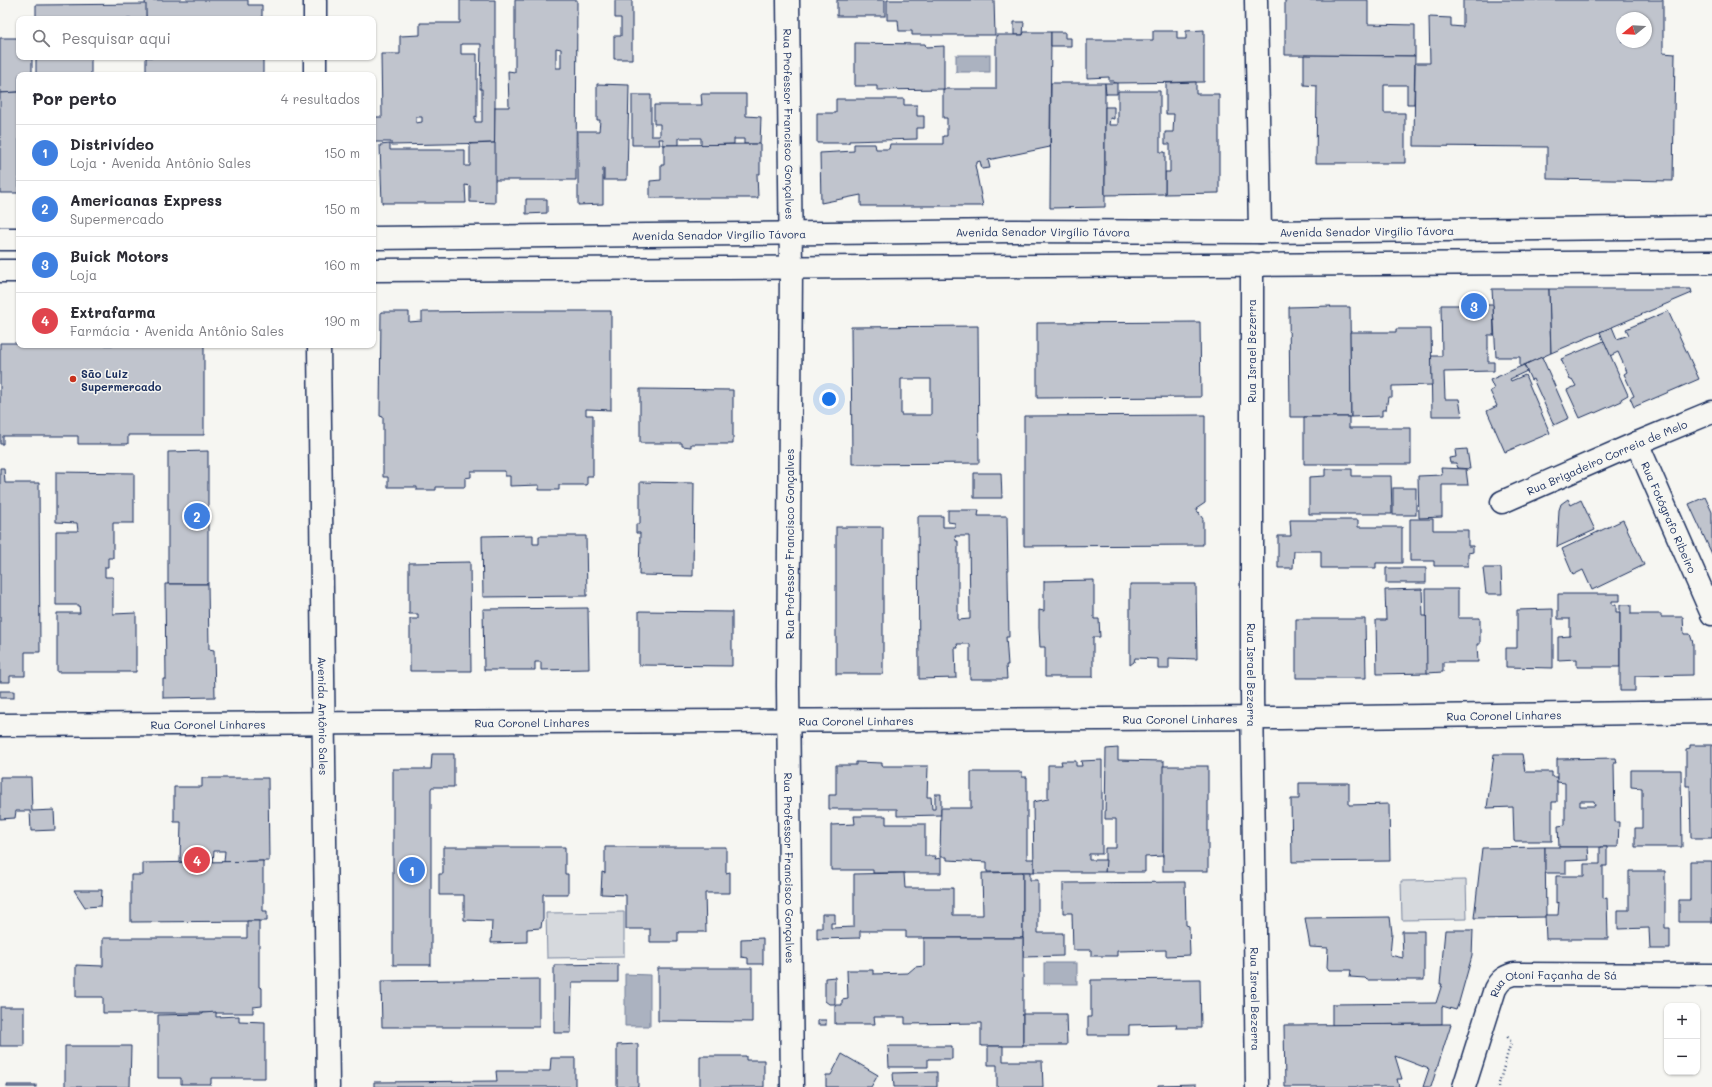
<!DOCTYPE html>
<html lang="pt">
<head>
<meta charset="utf-8">
<style>
  body { margin:0; font-family:Mali,sans-serif; background:#f7f7f7; color:#2b2b33 }
  .controls { position:absolute; right:12px; bottom:12px; display:grid; overflow:hidden; border-radius:8px; box-shadow:0 1px 3px #0004 }
  .controls button { width:36px; height:36px; display:grid; place-items:center; padding:0; border:0; border-bottom:1px solid #e1e1e2; background:#fff; color:#2b2b33; font:20px sans-serif }
  .compass { position:absolute; left:1616px; top:12px; width:36px; height:36px; border-radius:50%; background:#fff; box-shadow:0 1px 3px #0004; rotate:252deg }
  .you { position:absolute; left:829px; top:399px; width:14px; height:14px; margin:-10px; border:3px solid #fff; border-radius:50%; background:#1a73e8; box-shadow:0 0 0 6px #1a73e833 }
  .badge { display:grid; place-items:center; width:26px; height:26px; border-radius:50%; background:#7c3aed; color:#fff; font-size:13px; font-weight:700 }
  .pin { position:absolute; translate:-50% -50%; border:2px solid #fff; box-shadow:0 1px 4px #0006 }
  .list { margin:0; padding:0; list-style:none }
  h2 { display:flex; justify-content:space-between; align-items:center; height:52px; margin:0; padding:0 16px; font-size:17px }
  h2 small { font-size:13px; font-weight:400; color:#7c7c81 }
  .list li { display:grid; grid-template-columns:26px 1fr auto; gap:12px; align-items:center; box-sizing:border-box; height:56px; padding:0 16px; border-top:1px solid #e1e1e2 }
  .list b { display:block; font-size:15px; white-space:nowrap }
  .list p { margin:0; font-size:13px; white-space:nowrap; color:#7c7c81 }
  .list em { font-size:13px; font-style:normal; color:#7c7c81 }
  .icon { flex:none; width:22px; height:22px; fill:none; stroke:currentColor; stroke-width:2; stroke-linecap:round; stroke-linejoin:round }
  .map { position:relative; flex:none; width:1712px; height:1087px; overflow:hidden }
  .search { position:absolute; background:#fff; box-shadow:0 1px 3px #0004; left:16px; top:16px; width:360px; height:44px; display:flex; align-items:center; gap:10px; box-sizing:border-box; padding:0 14px; border-radius:8px; color:#7c7c81; font-size:15px }
  .panel { position:absolute; background:#fff; box-shadow:0 1px 3px #0004; left:16px; top:72px; width:360px; height:276px; border-radius:8px }
  .map>svg:first-child { display:block }
  .green { fill:#d6d9dd; stroke:#78849e }
  .water { fill:#abb2c0; stroke:#717e99 }
  .building { fill:#c0c4cd; stroke:#1b2f5e; fill-rule:evenodd }
  .lines { fill:none; stroke-linecap:round; stroke-linejoin:round }
  .minor-casing { stroke:#1b2f5e; stroke-width:25 }
  .major-casing { stroke:#1b2f5e; stroke-width:25 }
  .path { stroke:#1b2f5e; stroke-width:2.5; stroke-dasharray:1 3; stroke-linecap:butt }
  .minor { stroke:#f6f6f2; stroke-width:22 }
  .major { stroke:#f6f6f2; stroke-width:22 }
  .poi-dot { fill:#c8321e; stroke:#f6f6f2; stroke-width:1.5 }
  .labels { text-anchor:middle; dominant-baseline:central; stroke-width:3; stroke-linejoin:round; paint-order:stroke }
  .street-label { font-size:11px; fill:#1b2f5e; stroke:#f6f6f2 }
  .poi-label { font-size:11px; font-weight:bold; fill:#1b2f5e; stroke:#f6f6f2; text-anchor:start }
</style>
</head>
<body>
<div class="map">
<svg width="1712" height="1087" viewBox="0 0 1712 1087">
  <rect width="100%" height="100%" fill="#f6f6f2"/>
  <filter id="ink" filterUnits="userSpaceOnUse"><feTurbulence type="fractalNoise" baseFrequency=".025" numOctaves="2"/><feDisplacementMap in="SourceGraphic" scale="8" xChannelSelector="R" yChannelSelector="G"/><feConvolveMatrix kernelMatrix="1 2 1 2 8 2 1 2 1" color-interpolation-filters="sRGB"/></filter>
  <g filter="url(#ink)">
    <g class="green">
      <polygon points="1466,880 1467,919 1402,920 1401,881"/>
      <polygon points="624,912 624,957 547,958 546,913"/>
    </g>
    <g class="water">
      <rect x="956" y="55" width="34" height="17"/>
      <rect x="1044" y="963" width="33" height="21"/>
      <polygon points="625,974 650,975 650,1026 625,1026"/>
    </g>
    <g class="building">
      <polygon points="145,0 248,0 248,5 262,5 262,19 146,19"/>
      <path d="M460,0H495V143L391,145V142H374V117H382L381,54H400V36L420,35V23H460ZM461,44H481L480,89H482V122H475V116L477,117V54H461ZM416,117H422V122L416,123Z"/>
      <path d="M515,0H577L576,180H494L495,107H509L508,71L515,72ZM556,48L561,49V68H556Z"/>
      <polygon points="615,0 632,0 632,59 614,59 614,36 621,36 621,18 615,18"/>
      <rect x="837" y="0" width="48" height="16"/>
      <polygon points="887,0 994,0 995,35 912,35 912,31 899,31 898,20 887,20"/>
      <polygon points="1285,0 1368,0 1368,24 1415,25 1415,56 1285,55"/>
      <path d="M1463,0H1663V53L1675,54L1673,181L1547,179V147L1414,146L1415,63H1430L1429,17L1451,18V26L1463,27ZM1622,18H1646V42H1622Z"/>
      <polygon points="146,4 146,19 36,19 36,5"/>
      <polygon points="1014,22 1024,22 1023,35 1014,35"/>
      <polygon points="1204,30 1204,82 1113,83 1114,81 1109,81 1109,77 1087,78 1087,40 1153,40 1153,31 1177,31 1177,39 1186,39 1186,31"/>
      <polygon points="1024,32 1051,32 1050,147 988,160 990,168 982,169 980,161 977,162 977,164 975,165 983,206 861,206 861,195 821,203 820,153 854,151 854,144 875,144 876,149 889,149 890,144 943,144 943,136 947,136 947,118 943,118 943,89 996,89 996,35 1023,35"/>
      <polygon points="1051,32 1065,32 1065,38 1071,38 1071,46 1051,46"/>
      <polygon points="0,38 19,38 19,57 32,57 32,75 19,75 19,92 0,93"/>
      <polygon points="855,43 922,44 925,44 926,47 944,46 944,89 877,90 877,86 855,86"/>
      <polygon points="1304,55 1415,56 1414,104 1407,104 1407,85 1384,85 1384,113 1405,113 1405,163 1316,163 1317,86 1304,85"/>
      <rect x="36" y="57" width="55" height="18"/>
      <rect x="146" y="57" width="117" height="18"/>
      <polygon points="1196,82 1196,94 1219,94 1219,193 1165,194 1165,172 1170,172 1170,144 1165,144 1165,132 1173,132 1174,114 1166,114 1166,83"/>
      <polygon points="1051,83 1105,83 1105,207 1050,208"/>
      <polygon points="1105,83 1117,83 1117,94 1106,94"/>
      <polygon points="597,84 629,85 627,180 604,180 604,168 603,168 603,204 578,205 578,131 599,131 600,120 597,120"/>
      <polygon points="1118,91 1160,91 1160,152 1165,152 1165,194 1105,195 1105,107 1114,107 1114,119 1110,118 1109,125 1118,125"/>
      <polygon points="19,92 19,193 0,193 0,93"/>
      <polygon points="701,94 746,94 746,116 761,117 760,144 744,144 744,139 734,139 734,144 701,145 701,138 679,138 679,145 663,145 663,139 659,139 660,145 632,145 632,95 651,95 651,136 660,136 660,124 654,124 654,105 702,105"/>
      <polygon points="836,99 904,99 904,105 917,105 917,116 924,116 924,128 917,128 917,139 849,141 849,143 817,143 817,113 836,113"/>
      <polygon points="495,143 495,203 470,202 470,186 465,185 466,203 382,203 380,145 390,144 390,150 465,150 465,166 470,166 470,144"/>
      <polygon points="760,144 760,174 757,174 758,198 650,198 650,181 661,180 661,165 664,165 664,145"/>
      <polygon points="526,199 547,199 547,213 526,214"/>
      <polygon points="1492,289 1549,289 1551,353 1520,367 1520,357 1496,357"/>
      <polygon points="1549,289 1691,289 1692,293 1551,353"/>
      <polygon points="1441,305 1493,305 1494,335 1488,335 1488,362 1494,362 1494,371 1444,372 1445,399 1459,399 1462,416 1432,416 1431,356 1442,356"/>
      <polygon points="1331,306 1330,307 1350,307 1351,417 1290,417 1289,307"/>
      <polygon points="506,311 611,311 611,410 586,409 586,415 593,415 593,476 587,476 587,485 559,485 559,490 539,490 539,485 510,486 510,476 505,476 505,471 471,471 471,477 465,478 465,487 436,487 436,490 417,490 417,487 388,487 388,477 383,477 383,417 380,416 381,312 409,312 409,322 422,321 422,312"/>
      <polygon points="1668,311 1699,379 1634,407 1630,398 1634,396 1624,374 1627,372 1618,352 1610,356 1600,332 1612,327 1617,339 1629,335 1626,329"/>
      <polygon points="1200,322 1201,397 1037,398 1037,323"/>
      <path d="M978,326L979,463L852,464L851,327ZM901,379H931V415H901Z"/>
      <polygon points="1396,329 1431,329 1432,385 1392,386 1392,397 1388,397 1386,410 1382,410 1382,416 1351,417 1350,332 1396,332"/>
      <polygon points="1604,341 1628,395 1621,399 1622,401 1595,413 1594,412 1580,418 1567,390 1576,386 1572,379 1570,380 1561,359"/>
      <polygon points="0,343 19,343 19,345 204,345 204,435 128,435 128,444 78,444 78,436 3,436 3,444 0,444"/>
      <polygon points="1542,357 1569,418 1554,425 1533,379 1531,380 1524,365"/>
      <polygon points="1524,365 1527,371 1510,379 1511,381 1525,375 1550,433 1505,452 1487,411 1497,406 1490,391 1494,389 1490,380"/>
      <polygon points="640,389 733,390 733,444 691,444 691,447 682,446 682,443 640,443"/>
      <polygon points="1205,415 1205,503 1196,509 1203,519 1203,545 1024,546 1024,416"/>
      <polygon points="1304,417 1349,417 1349,428 1411,428 1411,464 1304,464"/>
      <polygon points="1467,449 1470,469 1458,468 1456,463 1450,463 1449,458 1456,457 1455,450"/>
      <polygon points="208,451 208,584 168,584 168,452"/>
      <polygon points="0,468 4,468 5,483 39,483 40,652 25,652 25,676 10,676 10,682 0,682"/>
      <polygon points="1441,468 1466,469 1468,485 1442,485 1442,517 1419,518 1418,476 1442,475"/>
      <polygon points="1325,469 1352,469 1352,476 1391,476 1392,514 1309,514 1309,477 1325,476"/>
      <polygon points="56,472 134,473 134,523 113,523 113,558 108,558 108,567 105,567 105,577 113,577 113,614 136,613 136,672 57,672 57,613 80,613 79,605 56,605 56,531 78,531 77,523 56,522"/>
      <polygon points="974,473 1001,473 1002,498 974,498"/>
      <polygon points="640,482 694,483 693,576 639,575 640,533 636,533 636,524 640,524"/>
      <rect x="1393" y="488" width="23" height="27"/>
      <polygon points="1705,497 1712,512 1712,554 1689,504"/>
      <polygon points="1568,499 1571,505 1581,500 1595,530 1557,547 1559,510 1561,504"/>
      <path d="M948,510H979L978,516H1007L1009,637H1006L1008,665H1006L1007,679H970V644H957L958,648H955L956,678L919,679L918,516H943V527H955V523L948,522ZM955,536H969L970,619L958,620V541H956Z"/>
      <polygon points="1410,519 1433,519 1433,530 1468,530 1468,546 1473,546 1473,552 1468,553 1468,566 1434,566 1434,561 1410,561"/>
      <polygon points="1290,520 1358,520 1358,527 1402,527 1402,563 1376,563 1376,568 1321,568 1321,551 1294,551 1293,568 1278,568 1278,536 1291,536"/>
      <polygon points="1623,520 1644,565 1592,590 1583,570 1573,575 1562,549"/>
      <rect x="836" y="527" width="47" height="147"/>
      <polygon points="533,535 533,544 539,544 539,536 586,536 587,596 483,597 482,536"/>
      <polygon points="470,562 471,671 410,671 410,619 418,619 418,614 409,614 409,563"/>
      <rect x="1386" y="568" width="40" height="15"/>
      <polygon points="1483,568 1501,568 1502,594 1486,594"/>
      <polygon points="1094,580 1094,619 1099,619 1100,637 1093,637 1093,677 1045,677 1045,647 1040,647 1039,628 1039,610 1044,611 1044,581"/>
      <polygon points="165,584 208,584 209,649 214,650 215,697 163,698 163,679 166,679"/>
      <polygon points="1130,584 1196,584 1197,659 1169,658 1169,669 1158,669 1158,659 1135,658 1134,662 1130,665"/>
      <polygon points="1422,589 1423,616 1427,616 1428,673 1377,674 1376,620 1386,620 1385,590"/>
      <polygon points="1458,589 1458,618 1480,618 1480,644 1477,644 1478,662 1443,662 1443,672 1427,673 1426,589"/>
      <polygon points="1558,594 1620,594 1620,601 1612,601 1612,605 1616,605 1616,612 1620,612 1620,667 1577,667 1577,659 1558,660 1558,637 1570,636 1570,619 1558,619"/>
      <polygon points="1620,605 1631,605 1631,614 1661,614 1661,617 1683,617 1684,634 1690,634 1693,643 1693,675 1635,676 1635,691 1620,691"/>
      <polygon points="588,608 589,669 541,670 541,662 535,662 535,670 484,670 483,609"/>
      <polygon points="1553,609 1553,668 1506,667 1506,648 1517,648 1517,610"/>
      <polygon points="639,611 732,612 732,666 639,665"/>
      <polygon points="1296,619 1365,619 1366,678 1296,678"/>
      <rect x="0" y="691" width="14" height="7"/>
      <polygon points="1690,745 1712,745 1712,838 1691,838 1690,786 1686,786 1686,749 1690,748"/>
      <polygon points="1118,748 1118,760 1164,761 1163,856 1145,857 1145,872 1105,872 1105,848 1116,848 1116,819 1105,819 1106,749"/>
      <polygon points="432,754 454,754 454,787 432,787 431,789 431,965 393,965 393,769 431,769"/>
      <polygon points="1494,754 1522,754 1525,772 1552,772 1552,777 1557,777 1557,802 1552,802 1552,841 1514,841 1513,807 1487,808"/>
      <path d="M1616,758L1617,763H1614L1615,822H1619L1618,847H1559L1558,826L1565,825V783L1557,782V759ZM1580,801H1594L1595,806H1580Z"/>
      <polygon points="1102,760 1102,854 1089,854 1089,860 1106,860 1105,872 1034,872 1033,802 1048,799 1048,765 1062,765 1061,761 1076,761 1076,766 1082,766 1081,761"/>
      <polygon points="856,762 882,763 882,766 928,766 927,797 931,797 932,809 935,809 935,794 941,794 941,815 897,816 897,809 829,809 829,795 836,795 836,765 856,765"/>
      <rect x="1163" y="766" width="45" height="105"/>
      <polygon points="1631,770 1681,770 1682,847 1635,847 1635,828 1642,828 1642,788 1631,787"/>
      <polygon points="971,772 1022,772 1022,777 1027,777 1027,859 1034,859 1034,872 987,872 987,862 947,860 947,857 940,857 941,808 971,808"/>
      <polygon points="0,777 31,777 32,811 54,810 55,830 31,831 30,811 16,811 15,818 0,819"/>
      <polygon points="202,778 268,778 269,861 224,862 225,851 214,851 213,862 180,862 181,822 174,822 174,787 202,787"/>
      <polygon points="1299,783 1349,783 1349,805 1389,804 1390,861 1292,862 1291,799 1299,799"/>
      <polygon points="854,816 886,816 886,824 925,824 925,856 936,856 935,859 941,858 941,873 873,873 873,870 831,870 831,825 855,824"/>
      <polygon points="443,847 565,847 565,874 568,874 568,894 543,894 543,920 542,920 541,928 527,929 527,942 491,943 492,921 464,920 464,895 439,895 439,874 443,874"/>
      <polygon points="605,847 726,847 726,873 730,872 730,893 705,893 706,932 678,932 678,942 650,942 650,929 626,929 626,895 601,894 602,872 605,873"/>
      <polygon points="1545,847 1546,917 1474,918 1482,848"/>
      <polygon points="1545,847 1588,847 1589,860 1566,861 1566,873 1545,873"/>
      <polygon points="1600,847 1607,847 1607,866 1603,866 1603,898 1607,897 1608,939 1546,939 1545,915 1558,915 1559,902 1556,903 1556,876 1584,876 1584,864 1600,864"/>
      <polygon points="263,861 263,911 267,911 267,921 131,922 131,875 143,875 143,863"/>
      <polygon points="1690,861 1712,861 1712,922 1679,922 1679,900 1690,900"/>
      <polygon points="1629,871 1665,871 1665,928 1670,928 1670,949 1650,949 1649,928 1618,929 1618,910 1629,910"/>
      <polygon points="1023,872 1023,938 906,938 906,931 860,931 860,938 817,939 817,928 822,928 822,914 835,914 835,923 831,923 831,928 854,927 854,874 904,873 905,888 953,888 953,915 983,915 982,873"/>
      <polygon points="1023,872 1030,872 1030,880 1038,880 1038,933 1063,933 1063,956 1023,957"/>
      <polygon points="1185,882 1186,925 1189,926 1190,955 1166,956 1166,950 1117,951 1117,956 1091,956 1091,950 1073,950 1072,913 1063,913 1063,883"/>
      <polygon points="74,890 102,890 101,906 85,907"/>
      <polygon points="1390,917 1392,933 1390,955 1403,958 1402,931 1424,931 1424,980 1396,980 1397,978 1395,980 1367,980 1365,978 1350,977 1351,970 1329,970 1327,967 1328,948 1310,947 1305,918"/>
      <polygon points="247,921 259,921 259,987 262,988 262,1006 253,1007 253,1013 103,1013 103,997 76,997 76,965 103,966 103,938 247,938"/>
      <polygon points="1445,930 1473,930 1472,956 1459,1002 1456,1010 1442,1006 1442,1024 1332,1025 1332,1004 1436,1003 1442,984 1440,984"/>
      <polygon points="763,938 763,964 748,964 748,958 741,957 741,939"/>
      <polygon points="924,938 1023,938 1023,1046 981,1046 981,1023 905,1024 905,1017 874,1017 875,1024 835,1024 835,1005 842,1005 842,1000 848,999 847,970 873,970 873,974 908,973 915,967 924,966"/>
      <polygon points="618,964 618,982 572,982 571,1033 554,1033 554,965"/>
      <polygon points="658,968 752,968 752,1022 658,1021"/>
      <polygon points="835,977 835,1004 829,1004 825,1001 825,978"/>
      <polygon points="539,979 539,1027 382,1027 381,981"/>
      <polygon points="1200,979 1201,1028 1176,1028 1177,1024 1129,1025 1129,1035 1088,1035 1088,1017 1091,1017 1091,980"/>
      <rect x="0" y="1007" width="24" height="39"/>
      <polygon points="216,1012 216,1017 239,1016 239,1021 265,1022 265,1078 211,1078 211,1084 181,1084 181,1078 158,1078 158,1015 203,1014 203,1013"/>
      <polygon points="1023,1014 1066,1014 1067,1045 1023,1045"/>
      <rect x="818" y="1020" width="8" height="5"/>
      <polygon points="1451,1024 1431,1087 1423,1087 1429,1069 1395,1056 1402,1079 1397,1079 1399,1087 1285,1087 1284,1025"/>
      <polygon points="617,1045 638,1044 638,1087 617,1087"/>
      <polygon points="65,1046 131,1046 130,1087 65,1087"/>
      <polygon points="888,1046 952,1046 952,1059 928,1059 928,1067 889,1067"/>
      <polygon points="988,1046 1003,1046 1003,1061 1042,1061 1043,1087 997,1087 997,1065 988,1065"/>
      <polygon points="842,1054 878,1075 871,1087 826,1087 826,1075 831,1075"/>
      <polygon points="700,1056 746,1056 746,1060 764,1060 764,1087 700,1087"/>
      <polygon points="551,1058 575,1058 575,1087 374,1087 374,1082 497,1081 496,1071 550,1071"/>
      <polygon points="937,1072 937,1087 894,1087 893,1073"/>
      <polygon points="1196,1084 1196,1087 1158,1087 1158,1085"/>
      <rect x="7" y="1085" width="29" height="2"/>
    </g>
    <g class="lines">
      <defs>
        <g id="minor">
          <path id="s1" d="M788,0L791,269L788,685L792,1087"/>
          <polyline points="1256,0 1260,232"/>
          <path id="s2" d="M1252,264V694L1257,1087"/>
          <path id="s3" d="M1637,443L1712,614"/>
          <path id="s4" d="M1502,502L1637,443L1712,412"/>
          <path id="s5" d="M0,725L1281,718L1712,712"/>
          <path id="s6" d="M1464,1087L1495,989C1500,980 1504,977 1514,974L1712,975"/>
        </g>
        <g id="major">
          <polyline points="315,0 315,19"/>
          <polyline points="315,57 315,75"/>
          <path id="s7" d="M373,238L1012,231L1260,232L1712,227"/>
          <polyline points="0,239 19,239"/>
          <polyline points="373,270 1712,262"/>
          <polyline points="0,271 19,271"/>
          <path id="s8" d="M319,345L328,1087"/>
        </g>
      </defs>
      <use href="#minor" class="minor-casing"/>
      <use href="#major" class="major-casing"/>
      <polyline class="path" points="1498,1087 1511,1042 1507,1036"/>
      <use href="#minor" class="minor"/>
      <use href="#major" class="major"/>
    </g>
  </g>
  <circle class="poi-dot" cx="73" cy="379" r="4"/>
  <g class="labels">
    <g class="street-label">
      <text stroke="none"><textPath href="#s1" startOffset="124">Rua Professor Francisco Gonçalves</textPath></text>
      <text stroke="none"><textPath href="#s7" startOffset="994">Avenida Senador Virgílio Távora</textPath></text>
      <text stroke="none"><textPath href="#s7" startOffset="670">Avenida Senador Virgílio Távora</textPath></text>
      <text stroke="none"><textPath href="#s7" startOffset="346">Avenida Senador Virgílio Távora</textPath></text>
      <text transform="translate(1251 351) rotate(-90)">Rua Israel Bezerra</text>
      <text stroke="none"><textPath href="#s4" startOffset="114">Rua Brigadeiro Correia de Melo</textPath></text>
      <text stroke="none"><textPath href="#s3" startOffset="81">Rua Fotógrafo Ribeiro</textPath></text>
      <text transform="translate(789 544) rotate(-90)">Rua Professor Francisco Gonçalves</text>
      <text stroke="none"><textPath href="#s2" startOffset="411">Rua Israel Bezerra</textPath></text>
      <text stroke="none"><textPath href="#s5" startOffset="1504">Rua Coronel Linhares</textPath></text>
      <text stroke="none"><textPath href="#s8" startOffset="371">Avenida Antônio Sales</textPath></text>
      <text stroke="none"><textPath href="#s5" startOffset="1180">Rua Coronel Linhares</textPath></text>
      <text stroke="none"><textPath href="#s5" startOffset="856">Rua Coronel Linhares</textPath></text>
      <text stroke="none"><textPath href="#s5" startOffset="532">Rua Coronel Linhares</textPath></text>
      <text stroke="none"><textPath href="#s5" startOffset="208">Rua Coronel Linhares</textPath></text>
      <text stroke="none"><textPath href="#s1" startOffset="868">Rua Professor Francisco Gonçalves</textPath></text>
      <text stroke="none"><textPath href="#s6" startOffset="163">Rua Otoni Façanha de Sá</textPath></text>
      <text stroke="none"><textPath href="#s2" startOffset="735">Rua Israel Bezerra</textPath></text>
    </g>
    <g class="poi-label">
      <text x="81" y="373">São Luiz<tspan x="81" dy="13">Supermercado</tspan></text>
    </g>
  </g>
</svg>
<div class="controls">
<button>+</button>
<button>−</button>
</div>
<svg class="compass" viewBox="-18 -18 36 36"><path d="M0-13l5 13h-10z" fill="#e53935"/><path d="M0 13l5-13h-10z" fill="#7c7c81"/></svg>
<div class="you"></div>
<div class="pin badge" style="left:412px;top:870px;background:#3f7fe0">1</div>
<div class="pin badge" style="left:197px;top:516px;background:#3f7fe0">2</div>
<div class="pin badge" style="left:1474px;top:306px;background:#3f7fe0">3</div>
<div class="pin badge" style="left:197px;top:860px;background:#e0444e">4</div>
<div class="search"><svg class="icon" aria-label="search" viewBox="0 0 24 24"><circle cx="10" cy="10" r="6"/><path d="M15 15l6 6"/></svg>Pesquisar aqui</div>
<section class="panel">
<h2>Por perto<small>4 resultados</small></h2>
<ul class="list">
<li><span class="badge" style="background:#3f7fe0">1</span><div><b>Distrivídeo</b><p>Loja · Avenida Antônio Sales</p></div><em>150 m</em></li>
<li><span class="badge" style="background:#3f7fe0">2</span><div><b>Americanas Express</b><p>Supermercado</p></div><em>150 m</em></li>
<li><span class="badge" style="background:#3f7fe0">3</span><div><b>Buick Motors</b><p>Loja</p></div><em>160 m</em></li>
<li><span class="badge" style="background:#e0444e">4</span><div><b>Extrafarma</b><p>Farmácia · Avenida Antônio Sales</p></div><em>190 m</em></li>
</ul>
</section>
</div>
</body>
</html>
